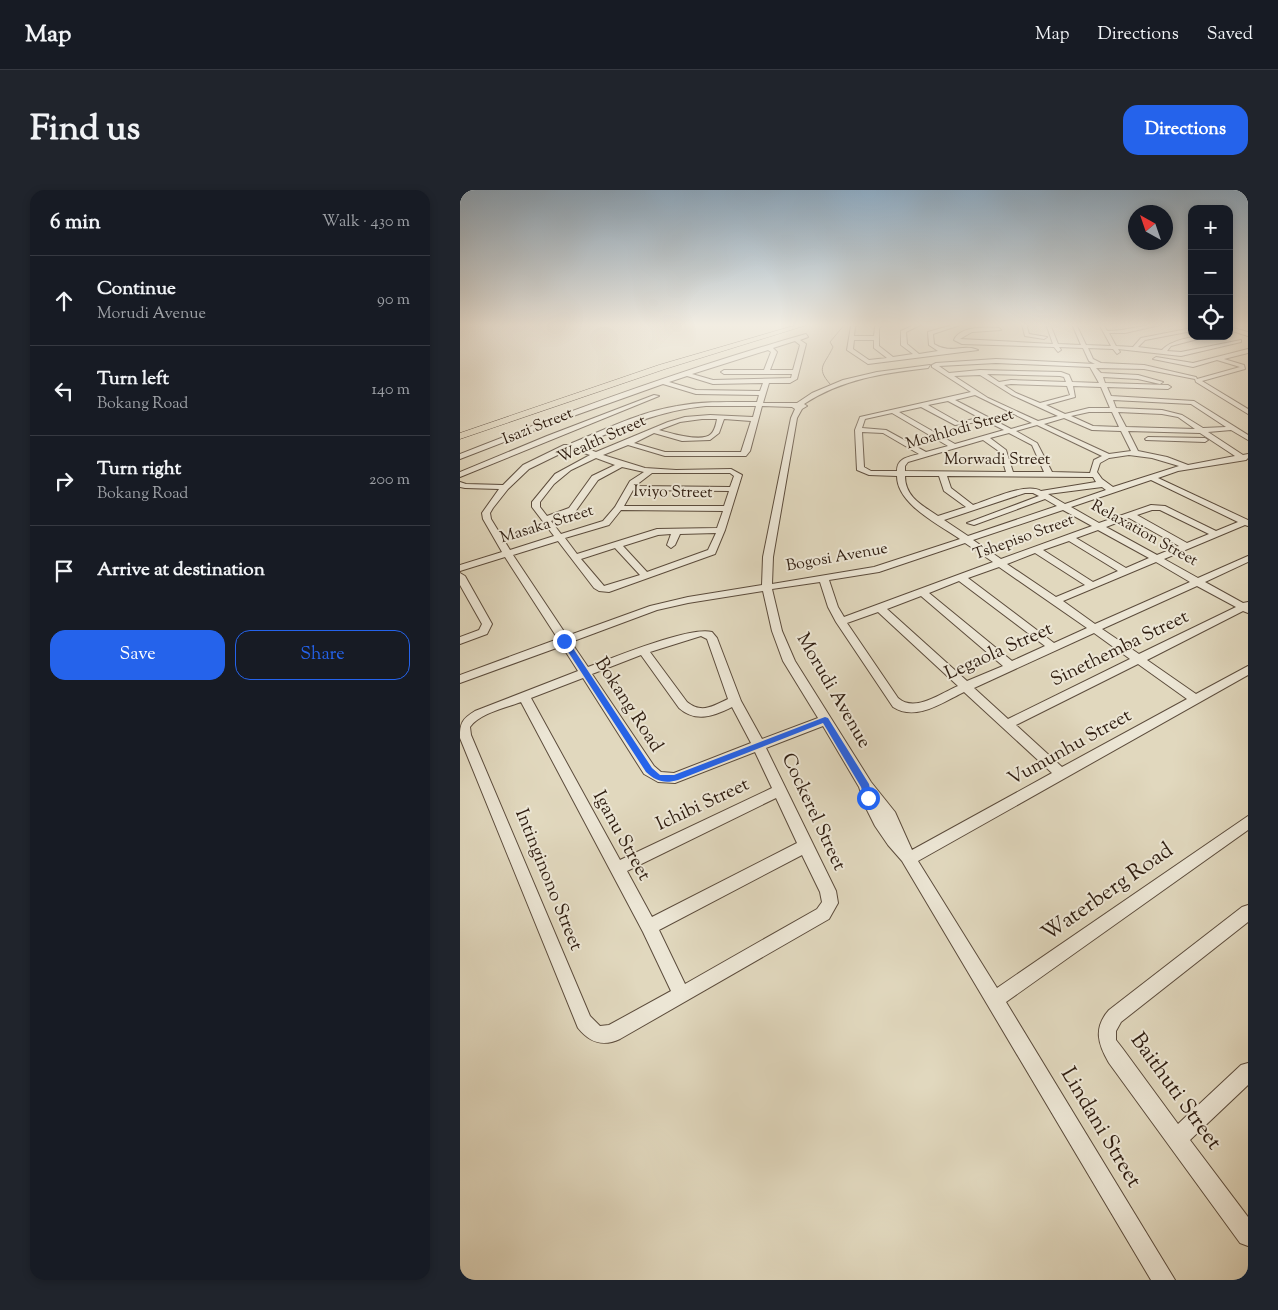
<!DOCTYPE html>
<html lang="en">
<head>
<meta charset="utf-8">
<style>
  body { margin:0; font-family:"Sorts Mill Goudy",serif; background:#20242c; color:#f1f3f6 }
  .controls { position:absolute; right:15px; top:15px; display:grid; overflow:hidden; border-radius:10px; box-shadow:0 2px 8px #0003 }
  .controls button { width:45px; height:45px; display:grid; place-items:center; padding:0; border:0; border-bottom:1px solid #363941; background:#171b24; color:#f1f3f6; font:25px sans-serif }
  .compass { position:absolute; left:668px; top:15px; width:45px; height:45px; border-radius:50%; background:#171b24; box-shadow:0 2px 8px #0003; rotate:320deg }
  .stop { position:absolute; width:15px; height:15px; margin:-11px; border:4px solid #2563eb; border-radius:50%; background:#fff }
  .stop.end { background:#2563eb; border-color:#fff; box-shadow:0 1px 5px #0008 }
  .list { margin:0; padding:0; list-style:none }
  h2 { display:flex; justify-content:space-between; align-items:center; height:65px; margin:0; padding:0 20px; font-size:21px }
  h2 small { font-size:16px; font-weight:400; color:#9ea1a6 }
  .list li { display:grid; grid-template-columns:32px 1fr auto; gap:15px; align-items:center; box-sizing:border-box; height:90px; padding:0 20px; border-top:1px solid #363941 }
  .list b { display:block; font-size:19px; white-space:nowrap }
  .list p { margin:0; font-size:16px; white-space:nowrap; color:#9ea1a6 }
  .list em { font-size:16px; font-style:normal; color:#9ea1a6 }
  .actions { display:flex; gap:10px; padding:15px 20px }
  .actions a { flex:1; padding:11px 0; border:1px solid #2563eb; border-radius:15px; text-align:center; font-size:18px; color:#2563eb }
  .actions .main { background:#2563eb; color:#fff }
  .icon { flex:none; width:28px; height:28px; fill:none; stroke:currentColor; stroke-width:2; stroke-linecap:round; stroke-linejoin:round }
  .map { position:relative; flex:none; width:788px; height:1090px; overflow:hidden; border-radius:15px }
  header { display:flex; align-items:center; gap:30px; box-sizing:border-box; height:70px; padding:0 25px; background:#171b24; border-bottom:1px solid #363941 }
  header strong { font-size:24px }
  nav { display:flex; gap:28px; margin-inline-start:auto; font-size:18px }
  .intro { display:flex; align-items:center; justify-content:space-between; box-sizing:border-box; height:120px; padding:0 30px }
  h1 { margin:0; font-size:35px }
  .button { padding:12px 22px; border-radius:15px; background:#2563eb; color:#fff; font-size:18px; font-weight:700 }
  main { display:flex; gap:30px; padding:0 30px }
  aside { flex:1; background:#171b24; border-radius:15px; box-shadow:0 2px 8px #0003 }
  .map>svg:first-child { display:block }
  .lines { fill:none; stroke-linecap:round; stroke-linejoin:round }
  .stream { stroke:#756755; stroke-width:1 }
  .minor-casing { stroke:#5c4c3c; stroke-width:2 }
  .highway-casing { stroke:#2f1d10; stroke-width:1 }
  .minor { fill:#ece6d5; fill-rule:evenodd }
  .highway { fill:#e1d8be; fill-rule:evenodd }
  .route { fill:#2563eb }
  .labels { text-anchor:middle; dominant-baseline:central; stroke-width:4; stroke-linejoin:round; paint-order:stroke }
  .far-street-label { font-size:16px; fill:#2f1d10; stroke:#ece6d5 }
  .street-label { font-size:19px; fill:#2f1d10; stroke:#ece6d5 }
  .near-street-label { font-size:22px; fill:#2f1d10; stroke:#ece6d5 }
</style>
</head>
<body>
<header>
<strong>Map</strong>
<nav><a>Map</a><a>Directions</a><a>Saved</a></nav>
</header>
<div class="intro"><h1>Find us</h1><a class="button">Directions</a></div>
<main>
<aside>
<h2>6 min<small>Walk · 430 m</small></h2>
<ul class="list">
<li><svg class="icon" aria-label="ahead" viewBox="0 0 24 24"><path d="M12 20V5M6 11l6-6 6 6"/></svg><div><b>Continue</b><p>Morudi Avenue</p></div><em>90 m</em></li>
<li><svg class="icon" aria-label="left" viewBox="0 0 24 24"><path d="M17 20v-9H6M10 6l-5 5 5 5"/></svg><div><b>Turn left</b><p>Bokang Road</p></div><em>140 m</em></li>
<li><svg class="icon" aria-label="right" viewBox="0 0 24 24"><path d="M7 20v-9h11M14 6l5 5-5 5"/></svg><div><b>Turn right</b><p>Bokang Road</p></div><em>200 m</em></li>
<li><svg class="icon" aria-label="arrive" viewBox="0 0 24 24"><path d="M6 21V4h12l-3 4 3 4H6"/></svg><div><b>Arrive at destination</b></div></li>
</ul>
<div class="actions"><a class="main">Save</a><a>Share</a></div>
</aside>
<div class="map">
<svg width="788" height="1090" viewBox="0 0 788 1090">
  <rect width="100%" height="100%" fill="#e1d8be"/>
  <filter id="stains"><feTurbulence type="fractalNoise" baseFrequency=".004" numOctaves="4"/><feColorMatrix values="0 0 0 0 .2 0 0 0 0 .09 0 0 0 0 .02 0 0 0 .5 -.17"/></filter>
  <radialGradient id="worn" r=".72"><stop offset=".6" stop-color="#630" stop-opacity="0"/><stop offset="1" stop-color="#630" stop-opacity=".3"/></radialGradient>
  <g class="lines">
    <path class="stream" d="M370,194C355,177 365,175 373,157L370,152L385,134"/>
    <defs>
      <g id="minor">
        <path d="M393,134H398L395,137L394,146H414L415,137L419,134H424L419,138V156L433,167L453,164L441,155V141L456,134H462L446,142L447,154L459,164L478,161L469,155L468,142L496,134H503L473,144L474,154C492,165 503,153 518,160L408,174L387,160L391,136ZM394,150H414V158L427,168L409,170L393,159Z"/>
        <polygon points="562,134 566,134 569,144 587,147 584,149 565,146"/>
        <path d="M586,134H590L598,154L621,155L612,134H616L626,155L651,156L639,134H643L647,141C667,141 685,134 704,134L665,143H649L656,156L673,157L681,148L732,138V141L685,150L678,157L702,160C712,149 735,146 749,146L711,156L707,161L721,162L781,150V152L721,166L658,159L660,162L657,164L653,159L628,158L633,169L641,173L684,175L736,187L737,189L780,177L757,170L733,177L693,169L696,167L733,173L788,159V163L764,169L784,175L785,179L742,191L788,219V224L736,192L735,189L684,179L636,178L641,183L678,185L703,192L700,194L678,189L643,187L645,193L708,195L711,197L708,199L647,197L651,206L734,211L788,245V250L771,240L748,242L783,265L788,264V268L786,270L718,281L698,288L788,330V336L785,335L704,369L738,388L788,366V372L745,392L783,413L788,412V423L783,421L687,470L736,504L788,476V485L458,671L537,798L788,626V640L546,812L715,1090H691L442,671L428,655L415,636L406,618L399,597L363,536L306,558L376,701L378,713L369,729L160,849C143,857 130,853 118,838L0,548C0,533 2,529 15,521L118,481L102,456L0,493V485L98,449L45,367L0,381V375L42,362L23,329L22,323L39,299L5,298L0,297V292L6,294L43,295L63,275L104,255H110V259L69,279L48,299L33,318L30,323L31,329L50,360L94,346L72,317V312L95,284L130,265L112,259V253C146,239 180,222 217,216C243,211 270,212 297,212L299,205L236,204L203,194L88,235L0,269V264C114,219 230,177 346,144L348,147L340,150L346,154L337,189L330,193H309L303,213H337L352,203L383,190L417,182L470,175L468,178C424,183 382,189 344,214L347,216L342,219L337,228L313,367L312,394L414,377L500,349C478,334 437,314 437,286L409,285L397,280L395,240L400,227L511,202L472,177V175L476,173L536,169L635,174L629,171L623,158L599,157L601,160L598,162L594,157L502,154L494,150C500,136 526,137 539,138L541,140L512,142L500,149L593,154ZM335,151L340,155L333,180H310L317,162L313,158ZM308,160L311,162L304,180H264L261,182L264,184H332L331,188L253,190L232,184ZM536,173L630,177L639,193L612,192L609,185L601,182L520,180L489,183L479,176ZM527,184L600,186L604,187L606,192L551,190L539,192ZM520,185L552,205L598,226L578,231L528,208L494,186ZM227,186L253,194L303,193L300,201L236,200L209,192ZM551,194L607,196L610,205L580,213L556,203L544,195ZM613,196L641,197L650,218H629L605,224L586,215L615,207ZM515,205L572,233L551,239L495,210ZM653,210L731,214L766,237L743,238L722,225L702,220L656,218ZM488,211L520,228L498,232L468,215ZM246,216H296L293,227L250,225L225,227L208,232L136,262L119,256C160,238 200,220 246,216ZM302,216L332,217L335,219L331,228L303,367L302,395L228,407L190,416L107,446L53,365L98,351L134,398L139,401L149,402L255,364L265,340L282,285L271,279L216,280L185,278L143,265L168,255L205,266H286L290,261ZM461,217L495,235L526,231L544,240L495,254L439,222ZM629,222H652L659,237L633,236L611,226ZM658,222L702,224L718,227L735,239L666,237ZM432,223L488,256L466,262L426,240L402,238L405,229ZM604,228L632,240L661,241L671,261L649,264L584,234ZM242,229H257C256,234 255,240 251,244C242,253 210,243 199,240L220,232ZM264,229L291,231L281,262H205L174,253L194,243L222,251L250,250L259,243ZM577,235L642,266L634,270L630,283L592,282L577,253L556,241ZM668,241L740,243L775,266L728,275L707,267L678,261ZM402,242L423,243L459,264C448,267 437,268 437,281H411L404,277ZM549,243L572,255L584,282H553L546,260L530,248ZM523,250L540,262L546,282L445,281V276L448,272ZM669,265L692,268L719,276L653,297L642,289L637,282L640,273L649,268ZM136,268L155,275L132,286L109,318L87,326L80,317V312L94,294L111,280ZM162,277L184,282L170,291L155,317L143,331L101,344L91,331L115,322L138,290ZM192,283H270L274,286L270,297L175,296ZM445,286H479L484,301L506,317L478,326C462,315 445,307 445,286ZM487,286L633,287L636,292L581,301C566,292 529,310 513,315L491,298ZM691,290L778,332L756,341L705,316L691,315L639,333L611,317ZM642,297L646,300L605,314L588,304ZM173,300L269,301L264,316H164ZM565,303H573L579,306L507,333L514,335L585,309L597,316L508,346L484,330ZM161,320L263,321L257,338L197,339L117,364L105,348L149,335ZM603,320L632,336L541,369L513,350ZM692,320H700L749,344L727,353L677,325ZM669,328L719,356L697,365L646,337ZM638,340L689,368L666,378L616,348ZM256,343L248,360L187,382L163,356L198,345L211,344L207,355L211,358L215,355L220,344ZM609,351L658,381L633,392L583,360ZM505,353L533,372L384,427L378,417L369,390L419,382ZM155,358L180,385L144,396L121,369ZM575,363L625,395L596,407L547,374ZM696,372L730,392L635,434L603,411ZM539,377L627,438L594,453L508,388ZM499,391L585,456L552,471L469,403ZM360,392L368,417L376,432L433,517C456,532 483,512 504,502L592,583L452,660L435,622L411,592L335,471L322,441L312,399ZM737,396L776,417L679,464L642,439ZM303,401L312,441L323,471L358,528L302,549L281,511L257,448L252,442C229,436 153,468 128,477L111,452L197,420L228,413ZM461,406L543,476L507,491L427,419ZM418,422L498,496C481,503 455,523 438,508L387,433ZM634,443L670,469L548,529L514,498ZM241,446L247,449L268,509C253,516 242,524 227,512L190,462ZM181,465L219,518C236,533 254,526 272,517L291,553L214,583L201,582L194,576L132,484ZM678,474L727,509L602,577L556,535ZM123,488L184,584L198,592L215,593L295,562L312,598L160,670L71,508ZM61,512L183,742L211,801L149,835L140,836L130,826L11,545L10,537C20,523 46,518 61,512ZM316,608L337,653L192,727L167,681ZM342,665L360,702L362,712L357,719L225,794L199,740Z"/>
        <polygon points="783,134 788,134 788,136"/>
        <polygon points="769,137 788,142 788,146 769,140"/>
        <polygon points="194,205 199,206 0,287 0,282 87,246"/>
        <polygon points="688,247 745,248 748,250 745,252 686,250 685,249"/>
        <polygon points="0,383 5,386 32,434 27,444 0,454 0,447 19,440 22,434 0,395"/>
        <path d="M788,715V732L661,832L656,841V850L663,859L718,934L781,875L788,873V895L730,950L788,1027V1056L780,1053L649,873C638,854 633,838 649,820L782,717Z"/>
      </g>
      <polygon id="highway" points="340,134 350,134 205,179 0,249 0,243 199,175"/>
    </defs>
    <use href="#minor" class="minor-casing"/>
    <use href="#highway" class="highway-casing"/>
    <use href="#minor" class="minor"/>
    <use href="#highway" class="highway"/>
  </g>
  <linearGradient id="sky" x2="0" y2="1"><stop stop-color="#8da9c0"/><stop offset="0.47" stop-color="#f2ede2"/><stop offset="1" stop-color="#f2ede2" stop-opacity="0"/></linearGradient>
  <rect width="788" height="287" fill="url(#sky)"/>
  <path class="route" d="M102,449H107L192,578L200,585H214L365,527L368,528L409,594L412,608L411,611H405L401,597L363,533L218,590C204,594 196,591 186,582L101,451Z"/>
  <g class="labels">
    <g class="far-street-label">
      <text transform="translate(78 237) rotate(-22)">Isazi Street</text>
      <text transform="translate(500 240) rotate(-16)">Moahlodi Street</text>
      <text transform="translate(142 250) rotate(-24)">Wealth Street</text>
      <text x="537" y="270">Morwadi Street</text>
      <text transform="translate(213 303) rotate(1)">Iviyo Street</text>
      <text transform="translate(87 335) rotate(-17)">Masaka Street</text>
      <text transform="translate(684 344) rotate(29)">Relaxation Street</text>
      <text transform="translate(564 348) rotate(-20)">Tshepiso Street</text>
      <text transform="translate(377 368) rotate(-10)">Bogosi Avenue</text>
    </g>
    <g class="street-label">
      <text transform="translate(660 459) rotate(-26)">Sinethemba Street</text>
      <text transform="translate(539 462) rotate(-24)">Legaola Street</text>
      <text transform="translate(373 501) rotate(60)">Morudi Avenue</text>
      <text transform="translate(168 515) rotate(57)">Bokang Road</text>
      <text transform="translate(610 558) rotate(-29)">Vumunhu Street</text>
      <text transform="translate(243 615) rotate(-25)">Ichibi Street</text>
      <text transform="translate(353 622) rotate(65)">Cockerel Street</text>
      <text transform="translate(161 646) rotate(61)">Iganu Street</text>
      <text transform="translate(88 690) rotate(68)">Intinginono Street</text>
    </g>
    <g class="near-street-label">
      <text transform="translate(648 703) rotate(-35)">Waterberg Road</text>
      <text transform="translate(715 902) rotate(54)">Baithuti Street</text>
      <text transform="translate(640 938) rotate(59)">Lindani Street</text>
    </g>
  </g>
  <rect width="100%" height="100%" filter="url(#stains)"/>
  <rect width="100%" height="100%" fill="url(#worn)"/>
</svg>
<div class="controls">
<button>+</button>
<button>−</button>
<button><svg class="icon" aria-label="locate" viewBox="0 0 24 24"><circle cx="12" cy="12" r="6"/><path d="M12 2v4M12 18v4M2 12h4M18 12h4"/></svg></button>
</div>
<svg class="compass" viewBox="-18 -18 36 36"><path d="M0-13l5 13h-10z" fill="#e53935"/><path d="M0 13l5-13h-10z" fill="#9ea1a6"/></svg>
<div class="stop" style="left:408px;top:608px"></div>
<div class="stop end" style="left:104px;top:451px"></div>
</div>
</main>
</body>
</html>
